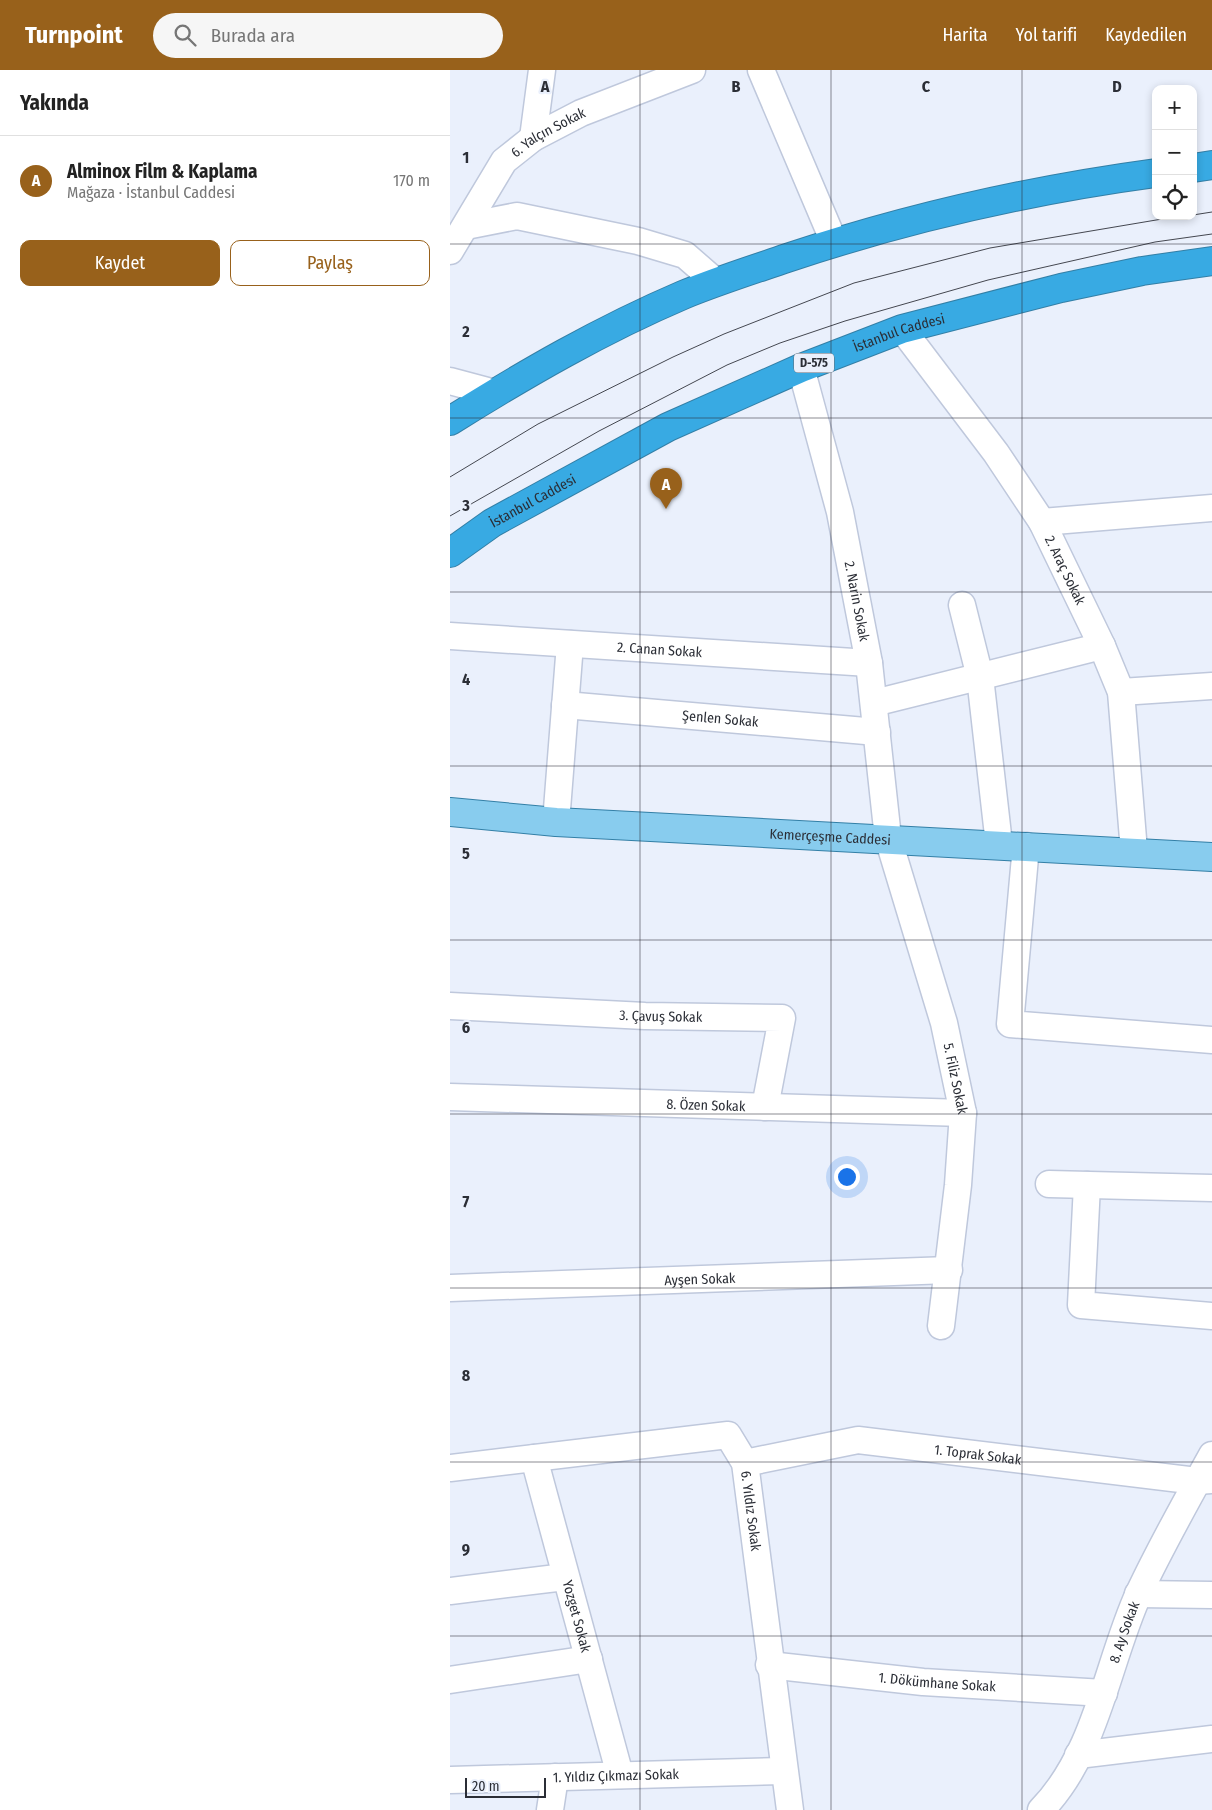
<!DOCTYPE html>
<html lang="tr">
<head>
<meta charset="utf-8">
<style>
  body { margin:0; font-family:"Fira Sans Condensed",sans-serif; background:#f6f6f6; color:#222 }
  .controls { position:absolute; right:15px; top:15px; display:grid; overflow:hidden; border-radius:10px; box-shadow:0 2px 8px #0003 }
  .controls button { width:45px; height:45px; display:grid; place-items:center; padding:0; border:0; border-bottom:1px solid #e0e0e0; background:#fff; color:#222; font:25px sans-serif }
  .scale { position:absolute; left:15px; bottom:12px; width:81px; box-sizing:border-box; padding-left:5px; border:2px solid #2b2e36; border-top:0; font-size:14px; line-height:18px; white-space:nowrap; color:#2b2e36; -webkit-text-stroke:4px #eaf0fc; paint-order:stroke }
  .you { position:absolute; left:396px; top:1106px; width:18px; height:18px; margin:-12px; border:4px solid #fff; border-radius:50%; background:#1a73e8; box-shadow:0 0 0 8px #1a73e833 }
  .badge { display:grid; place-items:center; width:32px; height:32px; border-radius:50%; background:#98611b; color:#fff; font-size:16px; font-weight:700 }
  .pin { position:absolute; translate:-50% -41px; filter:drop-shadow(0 1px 2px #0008) }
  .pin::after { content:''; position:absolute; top:26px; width:18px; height:15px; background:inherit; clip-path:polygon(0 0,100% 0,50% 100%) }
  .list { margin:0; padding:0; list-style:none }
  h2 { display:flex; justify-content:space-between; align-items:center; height:65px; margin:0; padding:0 20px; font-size:21px }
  h2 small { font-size:16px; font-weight:400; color:#767676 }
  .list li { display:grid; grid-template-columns:32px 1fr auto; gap:15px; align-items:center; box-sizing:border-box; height:90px; padding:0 20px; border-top:1px solid #e0e0e0 }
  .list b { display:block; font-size:19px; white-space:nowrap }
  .list p { margin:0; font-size:16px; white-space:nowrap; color:#767676 }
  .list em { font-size:16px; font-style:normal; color:#767676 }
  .actions { display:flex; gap:10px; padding:15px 20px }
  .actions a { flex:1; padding:11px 0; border:1px solid #98611b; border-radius:10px; text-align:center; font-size:18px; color:#98611b }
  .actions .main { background:#98611b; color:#fff }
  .icon { flex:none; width:28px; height:28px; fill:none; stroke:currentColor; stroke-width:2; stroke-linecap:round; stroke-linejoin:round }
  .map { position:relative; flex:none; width:762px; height:1740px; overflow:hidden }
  header { display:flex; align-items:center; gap:30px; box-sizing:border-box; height:70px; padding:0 25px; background:#98611b; color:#fff }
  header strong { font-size:24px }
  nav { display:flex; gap:28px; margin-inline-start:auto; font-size:18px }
  .search { width:350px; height:45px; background:#f6f6f6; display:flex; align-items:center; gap:12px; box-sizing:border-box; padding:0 18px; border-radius:28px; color:#767676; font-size:19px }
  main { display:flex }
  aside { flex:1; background:#fff }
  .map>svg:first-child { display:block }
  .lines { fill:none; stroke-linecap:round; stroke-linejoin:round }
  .minor-casing { stroke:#bfc8dc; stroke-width:29 }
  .major-casing { stroke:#337fa6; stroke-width:30 }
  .highway-casing { stroke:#337fa6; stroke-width:30 }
  .minor { stroke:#fff; stroke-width:26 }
  .major { stroke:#8ce; stroke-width:28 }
  .highway { stroke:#38aae3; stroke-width:28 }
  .tram { stroke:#444750; stroke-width:1 }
  .grid { fill:none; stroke:#2b2e36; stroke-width:1; stroke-opacity:0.55 }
  .labels { text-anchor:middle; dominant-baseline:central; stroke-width:4.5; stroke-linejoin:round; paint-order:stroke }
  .shield { fill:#eaf0fc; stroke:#646871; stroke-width:1 }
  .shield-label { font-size:12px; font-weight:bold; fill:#2b2e36 }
  .street-label { font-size:14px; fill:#2b2e36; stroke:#eaf0fc }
  .grid-label { font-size:16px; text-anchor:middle; font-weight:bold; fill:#2b2e36; stroke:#eaf0fc; stroke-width:4.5; stroke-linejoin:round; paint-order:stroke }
</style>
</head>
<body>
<header>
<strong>Turnpoint</strong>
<div class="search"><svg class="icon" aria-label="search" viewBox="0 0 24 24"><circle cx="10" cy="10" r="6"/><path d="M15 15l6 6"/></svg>Burada ara</div>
<nav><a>Harita</a><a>Yol tarifi</a><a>Kaydedilen</a></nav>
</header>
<main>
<aside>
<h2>Yakında<small></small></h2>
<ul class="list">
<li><span class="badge">A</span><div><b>Alminox Film &amp; Kaplama</b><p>Mağaza · İstanbul Caddesi</p></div><em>170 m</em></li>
</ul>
<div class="actions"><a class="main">Kaydet</a><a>Paylaş</a></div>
</aside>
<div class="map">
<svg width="762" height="1740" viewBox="0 0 762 1740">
  <rect width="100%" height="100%" fill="#eaf0fc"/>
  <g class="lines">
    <defs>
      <g id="minor">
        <polyline points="311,0 384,172"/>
        <polyline points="83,68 92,0"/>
        <polyline points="16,156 67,146 188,171 235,185 266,212"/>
        <path id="s1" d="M0,181L54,91L83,68L131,43L242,0"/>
        <path id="s2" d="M452,259L546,383L592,452L652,576L671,622L684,781"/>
        <path id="s3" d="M351,298L390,442L419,593L438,768L494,953L513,1043L508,1115L491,1256"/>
        <polyline points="0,311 45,323"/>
        <polyline points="592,452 762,438"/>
        <polyline points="512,535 530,607 549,774"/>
        <path id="s4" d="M0,566L419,593"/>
        <polyline points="671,622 762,616"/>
        <polyline points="424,633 652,576"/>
        <path id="s5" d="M115,635L427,662"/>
        <polyline points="106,752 120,574"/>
        <polyline points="576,776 560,954 762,970"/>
        <path id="s6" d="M0,936L195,946L332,948L315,1037"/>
        <path id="s7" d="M0,1027L513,1043"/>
        <polyline points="599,1114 762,1118"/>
        <polyline points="637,1115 631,1235 762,1246"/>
        <path id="s8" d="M0,1218L499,1200"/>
        <path id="s9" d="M84,1388L170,1705"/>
        <path id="s10" d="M295,1393L408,1370L747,1411L762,1410"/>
        <path id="s11" d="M0,1398L278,1365L295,1393L340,1740"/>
        <polyline points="0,1521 115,1507"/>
        <polyline points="688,1524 762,1525"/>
        <path id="s12" d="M319,1595L473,1612L654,1623"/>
        <polyline points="0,1610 139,1589"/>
        <polyline points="628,1685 762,1669"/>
        <path id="s13" d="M0,1710L333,1701"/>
        <polyline points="100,1740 105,1707"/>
        <path id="s14" d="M591,1740C647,1683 657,1593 689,1523C711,1476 737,1430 762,1385"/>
      </g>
      <g id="major">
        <path id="s15" d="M0,742L106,752L762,787"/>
      </g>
      <g id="highway">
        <polyline points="743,98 762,95"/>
        <path d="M0,351C75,304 151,260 233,225C267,211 302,200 337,188C457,148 580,120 706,103"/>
        <path id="s16" d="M0,483L42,453L218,357L351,298L452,259L611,218L692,201L762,191"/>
      </g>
    </defs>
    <use href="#minor" class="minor-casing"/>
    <use href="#major" class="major-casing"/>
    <use href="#highway" class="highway-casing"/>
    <use href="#minor" class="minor"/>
    <use href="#major" class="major"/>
    <use href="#highway" class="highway"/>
    <g class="tram">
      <polyline points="743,145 762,142"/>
      <polyline points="0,407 88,354 223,287 274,264 404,213 540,178 730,146"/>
      <polyline points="0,446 149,361 277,295 330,273 395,251 538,210 705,172 762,164"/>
    </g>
  </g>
  <path class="grid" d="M190,0V1740M381,0V1740M572,0V1740M0,174H762M0,348H762M0,522H762M0,696H762M0,870H762M0,1044H762M0,1218H762M0,1392H762M0,1566H762"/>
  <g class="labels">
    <rect class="shield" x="344" y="283.5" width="40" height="19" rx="4"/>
    <g class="shield-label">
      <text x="364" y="293">D-575</text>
    </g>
    <g class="street-label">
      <text stroke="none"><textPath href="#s1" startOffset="158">6. Yalçın Sokak</textPath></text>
      <text stroke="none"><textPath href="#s16" startOffset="502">İstanbul Caddesi</textPath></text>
      <text stroke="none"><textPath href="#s16" startOffset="98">İstanbul Caddesi</textPath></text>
      <text stroke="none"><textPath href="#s2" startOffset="292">2. Araç Sokak</textPath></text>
      <text stroke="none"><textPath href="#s3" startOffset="240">2. Narin Sokak</textPath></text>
      <text stroke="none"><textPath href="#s4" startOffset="210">2. Canan Sokak</textPath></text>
      <text stroke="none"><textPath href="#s5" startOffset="156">Şenlen Sokak</textPath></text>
      <text stroke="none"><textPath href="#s15" startOffset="381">Kemerçeşme Caddesi</textPath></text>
      <text stroke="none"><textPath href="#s6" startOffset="211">3. Çavuş Sokak</textPath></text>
      <text stroke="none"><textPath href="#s3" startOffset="729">5. Filiz Sokak</textPath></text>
      <text stroke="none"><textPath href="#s7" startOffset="256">8. Özen Sokak</textPath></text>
      <text stroke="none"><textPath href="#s8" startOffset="250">Ayşen Sokak</textPath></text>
      <text stroke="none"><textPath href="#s10" startOffset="236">1. Toprak Sokak</textPath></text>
      <text stroke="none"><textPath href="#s11" startOffset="361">6. Yıldız Sokak</textPath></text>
      <text stroke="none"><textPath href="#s9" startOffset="164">Yozget Sokak</textPath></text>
      <text stroke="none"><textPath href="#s14" startOffset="198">8. Ay Sokak</textPath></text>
      <text stroke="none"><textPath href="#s12" startOffset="169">1. Dökümhane Sokak</textPath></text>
      <text stroke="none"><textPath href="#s13" startOffset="166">1. Yıldız Çıkmazı Sokak</textPath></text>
    </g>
  </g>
  <g class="grid-label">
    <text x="95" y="22">A</text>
    <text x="286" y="22">B</text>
    <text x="476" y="22">C</text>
    <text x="667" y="22">D</text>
    <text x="16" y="93">1</text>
    <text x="16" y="267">2</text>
    <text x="16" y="441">3</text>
    <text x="16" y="615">4</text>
    <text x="16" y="789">5</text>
    <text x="16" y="963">6</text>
    <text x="16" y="1137">7</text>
    <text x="16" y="1311">8</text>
    <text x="16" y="1485">9</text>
  </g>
</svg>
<div class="controls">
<button>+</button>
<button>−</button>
<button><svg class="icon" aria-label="locate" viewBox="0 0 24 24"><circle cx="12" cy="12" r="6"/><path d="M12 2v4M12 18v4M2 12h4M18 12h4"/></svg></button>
</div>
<div class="scale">20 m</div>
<div class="you"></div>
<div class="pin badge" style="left:216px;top:439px">A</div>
</div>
</main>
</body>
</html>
